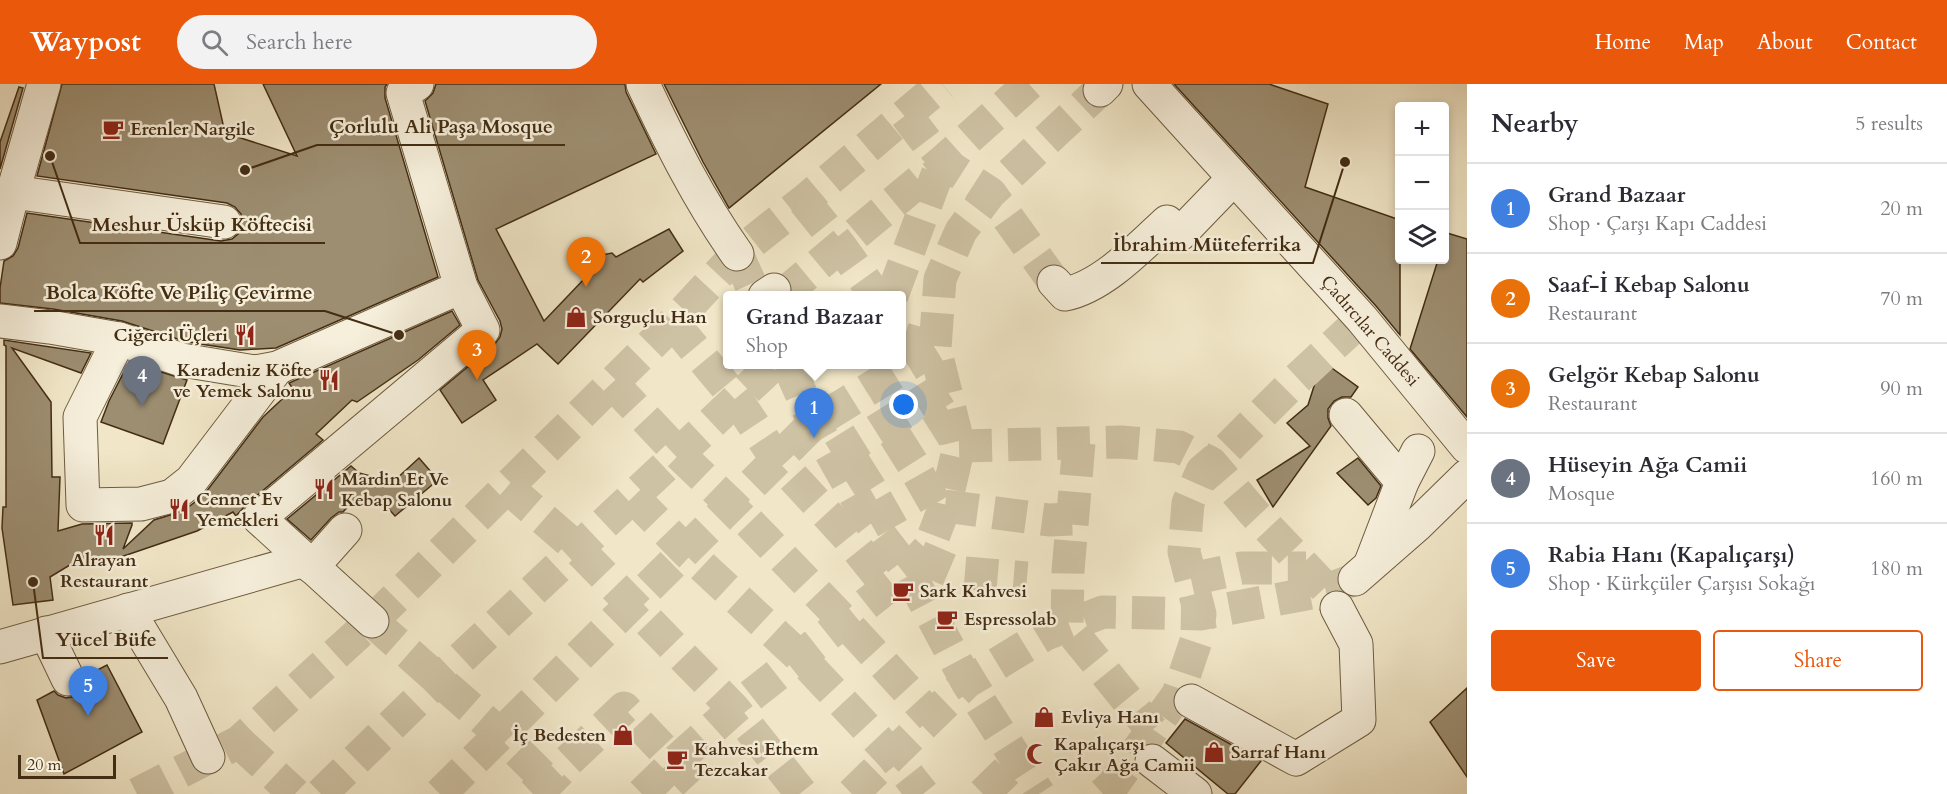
<!DOCTYPE html>
<html lang="en">
<head>
<meta charset="utf-8">
<style>
  body { margin:0; font-family:Cardo,serif; background:#f2f2f3; color:#2b2b33 }
  .controls { position:absolute; right:18px; top:18px; display:grid; overflow:hidden; border-radius:6px; box-shadow:0 3px 9px #0003 }
  .controls button { width:54px; height:54px; display:grid; place-items:center; padding:0; border:0; border-bottom:2px solid #e1e1e2; background:#fff; color:#2b2b33; font:30px sans-serif }
  .scale { position:absolute; left:18px; bottom:15px; width:98px; box-sizing:border-box; padding-left:6px; border:3px solid #432d13; border-top:0; font-size:16px; line-height:21px; white-space:nowrap; color:#432d13; -webkit-text-stroke:4px #f6efdb; paint-order:stroke }
  .you { position:absolute; left:904px; top:321px; width:21px; height:21px; margin:-15px; border:4px solid #fff; border-radius:50%; background:#1a73e8; box-shadow:0 0 0 9px #1a73e833 }
  .badge { display:grid; place-items:center; width:39px; height:39px; border-radius:50%; background:#ea580c; color:#fff; font-size:20px; font-weight:700 }
  .pin { position:absolute; translate:-50% -50px; filter:drop-shadow(0 2px 3px #0008) }
  .pin::after { content:''; position:absolute; top:32px; width:21px; height:18px; background:inherit; clip-path:polygon(0 0,100% 0,50% 100%) }
  .popup { position:absolute; left:723px; top:207px; width:183px; height:78px; box-sizing:border-box; display:grid; place-content:center; border-radius:6px; background:#fff; filter:drop-shadow(0 2px 4px #0005); font-size:20px; white-space:nowrap; color:#7c7c81 }
  .popup b { font-size:22px; color:#2b2b33 }
  .popup::after { content:''; position:absolute; left:50%; top:100%; margin-left:-12px; border:12px solid transparent; border-top-color:#fff }
  .list { margin:0; padding:0; list-style:none }
  h2 { display:flex; justify-content:space-between; align-items:center; height:78px; margin:0; padding:0 24px; font-size:26px }
  h2 small { font-size:20px; font-weight:400; color:#7c7c81 }
  .list li { display:grid; grid-template-columns:39px 1fr auto; gap:18px; align-items:center; box-sizing:border-box; height:90px; padding:0 24px; border-top:2px solid #e1e1e2 }
  .list b { display:block; font-size:22px; white-space:nowrap }
  .list p { margin:0; font-size:20px; white-space:nowrap; color:#7c7c81 }
  .list em { font-size:20px; font-style:normal; color:#7c7c81 }
  .actions { display:flex; gap:12px; padding:18px 24px }
  .actions a { flex:1; padding:14px 0; border:2px solid #ea580c; border-radius:6px; text-align:center; font-size:21px; color:#ea580c }
  .actions .main { background:#ea580c; color:#fff }
  .icon { flex:none; width:33px; height:33px; fill:none; stroke:currentColor; stroke-width:2; stroke-linecap:round; stroke-linejoin:round }
  .map { position:relative; flex:none; width:1467px; height:710px; overflow:hidden }
  header { display:flex; align-items:center; gap:36px; box-sizing:border-box; height:84px; padding:0 30px; background:#ea580c; color:#fff }
  header strong { font-size:28px }
  nav { display:flex; gap:33px; margin-inline-start:auto; font-size:21px }
  .search { width:420px; height:54px; background:#f2f2f3; display:flex; align-items:center; gap:15px; box-sizing:border-box; padding:0 21px; border-radius:33px; color:#7c7c81; font-size:22px }
  main { display:flex }
  aside { flex:1; background:#fff }
  .map>svg:first-child { display:block }
  .building { fill:#9d8e71; stroke:#432d13; stroke-width:1.5 }
  .lines { fill:none; stroke-linecap:round; stroke-linejoin:round }
  .minor-tunnel { stroke:#cec2a4; stroke-width:33; stroke-dasharray:33 16; stroke-linecap:butt }
  .minor-casing { stroke:#6e5c40; stroke-width:35 }
  .minor { stroke:#f6efdb; stroke-width:33 }
  .labels { text-anchor:middle; dominant-baseline:central; stroke-width:5; stroke-linejoin:round; paint-order:stroke }
  .poi-label { font-size:18px; font-weight:bold; fill:#432d13; stroke:#f6efdb; text-anchor:start }
  .street-label { font-size:18px; fill:#432d13; stroke:#f6efdb }
  .leader { fill:none; stroke:#432d13; stroke-width:2 }
  .callout-dot { fill:#432d13; stroke:#f6efdb; stroke-width:2 }
  .callout-label { font-size:20px; text-anchor:middle; font-weight:bold; fill:#432d13; stroke:#f6efdb; stroke-width:5; stroke-linejoin:round; paint-order:stroke }
</style>
</head>
<body>
<header>
<strong>Waypost</strong>
<div class="search"><svg class="icon" aria-label="search" viewBox="0 0 24 24"><circle cx="10" cy="10" r="6"/><path d="M15 15l6 6"/></svg>Search here</div>
<nav><a>Home</a><a>Map</a><a>About</a><a>Contact</a></nav>
</header>
<main>
<div class="map">
<svg width="1467" height="710" viewBox="0 0 1467 710">
  <rect width="100%" height="100%" fill="#f1e7c8"/>
  <filter id="stains"><feTurbulence type="fractalNoise" baseFrequency=".00333" numOctaves="4"/><feColorMatrix values="0 0 0 0 .2 0 0 0 0 .09 0 0 0 0 .02 0 0 0 .5 -.17"/></filter>
  <radialGradient id="worn" r=".72"><stop offset=".6" stop-color="#630" stop-opacity="0"/><stop offset="1" stop-color="#630" stop-opacity=".3"/></radialGradient>
  <g class="building">
    <polygon points="62,0 214,0 225,49 297,72 263,0 387,0 385,3 385,14 438,193 276,264 240,266 187,258 122,237 53,225 0,219 0,204 4,177 13,172 18,164 27,129 221,157 232,155 238,150 242,141 241,130 235,123 227,119 37,92"/>
    <polygon points="436,0 625,0 626,8 656,70 496,145 544,237 586,193 594,178 602,171 612,169 616,173 669,145 683,167 643,198 640,195 558,280 537,260 483,296 496,316 462,339 440,306 495,260 500,253 502,245 500,237 478,196 425,17 433,9"/>
    <polygon points="664,0 881,0 729,124 703,78"/>
    <polygon points="1174,0 1269,0 1328,20 1305,103 1400,136 1400,251 1376,222"/>
    <polygon points="19,3 23,4 0,85 0,58"/>
    <polygon points="1447,149 1467,155 1467,333 1410,265 1438,176 1444,176 1444,156"/>
    <polygon points="452,227 460,241 418,276 357,318 352,316 316,350 323,356 247,420 236,432 233,428 197,447 112,476 115,474 78,476 50,493 53,516 13,521 2,444 3,423 6,423 6,262 4,261 4,256 91,269 81,289 12,264 51,318 52,393 60,393 58,447 82,440 132,439 132,441 123,465 154,436 183,427 203,412 263,333 293,305 289,299"/>
    <polygon points="1322,277 1358,303 1351,313 1342,313 1334,317 1328,325 1328,334 1331,342 1273,423 1257,396 1310,362 1287,339 1308,321"/>
    <polygon points="129,278 187,296 163,360 101,338 109,317"/>
    <polygon points="419,374 438,396 395,432 380,415 357,413 343,428 339,428 331,434 311,456 287,435 351,382 359,389 393,398"/>
    <polygon points="1358,374 1381,402 1376,414 1368,421 1337,389"/>
    <polygon points="107,581 142,648 64,690 37,616 54,607 58,611 66,614 77,612 84,605 87,597 86,592"/>
    <polygon points="1467,604 1467,693 1430,638"/>
    <polygon points="1185,635 1261,677 1235,710 1228,710 1166,659"/>
  </g>
  <g class="lines">
    <g class="minor-tunnel">
      <polyline points="906,31 942,78 990,109 1054,198"/>
      <polyline points="804,117 841,163 876,212"/>
      <polyline points="737,170 756,212"/>
      <polyline points="781,212 942,78 1029,0"/>
      <polyline points="892,212 941,80"/>
      <polyline points="673,239 737,316 777,376 847,452 887,502"/>
      <polyline points="901,250 904,255 935,264"/>
      <polyline points="788,280 814,339 870,438 908,487 967,598 1039,710"/>
      <polyline points="612,299 679,370 735,424 844,537 932,633"/>
      <polyline points="1079,359 1068,487 1067,542 1152,646"/>
      <polyline points="959,362 1121,358 1179,363 1211,379 1254,429 1327,506 1335,521"/>
      <polyline points="834,373 946,303"/>
      <polyline points="848,400 953,334"/>
      <polyline points="507,403 578,465 734,625 802,710"/>
      <polyline points="633,413 686,467 800,573 892,671 923,710"/>
      <polyline points="945,422 1049,436 1072,435"/>
      <polyline points="870,438 952,391"/>
      <polyline points="919,473 954,488 1027,494"/>
      <polyline points="1191,495 1242,484 1306,484"/>
      <polyline points="372,537 500,650 560,710"/>
      <polyline points="239,658 295,710"/>
      <polyline points="137,710 239,658 372,537 673,239 737,170 804,117 942,0"/>
      <polyline points="321,710 438,596 774,280"/>
      <polyline points="440,710 814,339 935,264"/>
      <polyline points="533,710 624,624 705,710"/>
      <polyline points="642,710 675,678 734,625 908,487 929,464 945,422 959,362 935,264 940,195 961,147 990,109 1100,6"/>
      <polyline points="852,710 967,598 1046,550 1103,528 1200,530 1327,506 1355,495"/>
      <polyline points="983,710 1017,677"/>
      <polyline points="1103,710 1113,701 1178,610 1196,557 1200,530 1184,468 1188,419 1202,387 1222,370 1296,296 1362,235"/>
    </g>
    <defs>
      <g id="minor">
        <path d="M643,0C671,60 699,116 737,170"/>
        <polyline points="1149,0 1362,235 1467,363"/>
        <polyline points="1100,6 1106,0"/>
        <polyline points="13,108 224,138"/>
        <polyline points="0,159 13,108 44,0"/>
        <path d="M1054,198L1065,210C1102,203 1140,163 1167,138L1179,151L1234,94"/>
        <polyline points="765,212 774,206"/>
        <polyline points="0,237 50,243 119,255 182,276 255,288 277,284 461,203"/>
        <polyline points="119,255 80,333 83,421 141,420 172,412 191,397 277,284"/>
        <polyline points="1346,331 1402,398"/>
        <polyline points="1371,479 1402,398 1418,367"/>
        <polyline points="312,483 345,446"/>
        <polyline points="1355,495 1418,440 1467,392"/>
        <polyline points="128,526 181,614 208,673"/>
        <polyline points="372,537 259,434 483,246 461,203 403,9 417,0"/>
        <polyline points="46,549 68,595"/>
        <polyline points="0,563 305,476"/>
        <polyline points="1191,617 1296,675 1359,636 1356,560 1337,524"/>
        <polyline points="1152,677 1195,710"/>
      </g>
    </defs>
    <use href="#minor" class="minor-casing"/>
    <use href="#minor" class="minor"/>
  </g>
  <defs>
    <symbol id="cafe-bare" viewBox="-9 -9 18 18"><path d="M-5.5-4.5H6V0H3Q3 3.5 0 3.5H-2.5Q-5.5 3.5-5.5 0ZM3-3.2v2h1.7v-2ZM-6 4.5H4V6H-6Z" fill="#8f2418" stroke="#f6efdb" stroke-width="2.5" paint-order="stroke"/></symbol>
    <symbol id="shop-bare" viewBox="-9 -9 18 18"><path d="M-5-2.5h2.3a2.7 3.5 0 0 1 5.4 0H5L5.5 6h-11ZM-1.5-2.5h3a1.5 2.3 0 0 0-3 0Z" fill="#8f2418" stroke="#f6efdb" stroke-width="2.5" paint-order="stroke"/></symbol>
    <symbol id="restaurant-bare" viewBox="-9 -9 18 18"><path d="M-5-6h1v4h1v-4h1v4h1v-4h1v5L-1.5 .5V6h-2V.5L-5-1ZM5-6V6H3V1.5H1.5Q1.5-4 5-6Z" fill="#8f2418" stroke="#f6efdb" stroke-width="2.5" paint-order="stroke"/></symbol>
    <symbol id="mosque-bare" viewBox="-9 -9 18 18"><path d="M3.5-4.9A6 6 0 1 0 3.5 4.9A5 5 0 1 1 3.5-4.9Z" fill="#8f2418" stroke="#f6efdb" stroke-width="2.5" paint-order="stroke"/></symbol>
  </defs>
  <g fill-rule="evenodd">
    <use href="#cafe-bare" x="98" y="30" width="30" height="30"/>
    <use href="#shop-bare" x="561" y="218" width="30" height="30"/>
    <use href="#restaurant-bare" x="230" y="236" width="30" height="30"/>
    <use href="#restaurant-bare" x="314" y="281" width="30" height="30"/>
    <use href="#restaurant-bare" x="309" y="390" width="30" height="30"/>
    <use href="#restaurant-bare" x="164" y="410" width="30" height="30"/>
    <use href="#restaurant-bare" x="89" y="436" width="30" height="30"/>
    <use href="#cafe-bare" x="888" y="492" width="30" height="30"/>
    <use href="#cafe-bare" x="932" y="520" width="30" height="30"/>
    <use href="#shop-bare" x="1029" y="618" width="30" height="30"/>
    <use href="#shop-bare" x="608" y="636" width="30" height="30"/>
    <use href="#shop-bare" x="1199" y="653" width="30" height="30"/>
    <use href="#mosque-bare" x="1022" y="655" width="30" height="30"/>
    <use href="#cafe-bare" x="662" y="660" width="30" height="30"/>
  </g>
  <g class="labels">
    <g class="poi-label">
      <text x="130" y="45">Erenler Nargile</text>
      <text x="593" y="233">Sorguçlu Han</text>
      <text x="228" y="251" text-anchor="end">Ciğerci Üçleri</text>
      <text x="312" y="286" text-anchor="end">Karadeniz Köfte<tspan x="312" dy="21">ve Yemek Salonu</tspan></text>
      <text x="341" y="395">Mardin Et Ve<tspan x="341" dy="21">Kebap Salonu</tspan></text>
      <text x="196" y="415">Cennet Ev<tspan x="196" dy="21">Yemekleri</tspan></text>
      <text x="104" y="476" text-anchor="middle">Alrayan<tspan x="104" dy="21">Restaurant</tspan></text>
      <text x="920" y="507">Sark Kahvesi</text>
      <text x="964" y="535">Espressolab</text>
      <text x="1061" y="633">Evliya Hanı</text>
      <text x="606" y="651" text-anchor="end">İç Bedesten</text>
      <text x="1054" y="660">Kapalıçarşı<tspan x="1054" dy="21">Çakır Ağa Camii</tspan></text>
      <text x="694" y="665">Kahvesi Ethem<tspan x="694" dy="21">Tezcakar</tspan></text>
      <text x="1231" y="668">Sarraf Hanı</text>
    </g>
    <g class="street-label">
      <text transform="translate(1370 247) rotate(49)">Çadırcılar Caddesi</text>
    </g>
  </g>
  <path class="leader" d="M245 86L317 61H565M50 72L80 159H325M1345 78L1313 179H1101M399 251L325 227H34M33 498L43 574H168"/>
  <g class="callout-dot">
    <circle cx="245" cy="86" r="6"/>
    <circle cx="50" cy="72" r="6"/>
    <circle cx="1345" cy="78" r="6"/>
    <circle cx="399" cy="251" r="6"/>
    <circle cx="33" cy="498" r="6"/>
  </g>
  <g class="callout-label">
    <text x="441" y="49">Çorlulu Ali Paşa Mosque</text>
    <text x="202" y="147">Meshur Üsküp Köftecisi</text>
    <text x="1207" y="167">İbrahim Müteferrika</text>
    <text x="179" y="215">Bolca Köfte Ve Piliç Çevirme</text>
    <text x="106" y="562">Yücel Büfe</text>
  </g>
  <rect width="100%" height="100%" filter="url(#stains)"/>
  <rect width="100%" height="100%" fill="url(#worn)"/>
</svg>
<div class="controls">
<button>+</button>
<button>−</button>
<button><svg class="icon" aria-label="layers" viewBox="0 0 24 24"><path d="M12 4l9 5-9 5-9-5zM3 14l9 5 9-5"/></svg></button>
</div>
<div class="scale">20 m</div>
<div class="you"></div>
<div class="pin badge" style="left:814px;top:354px;background:#3f7fe0">1</div>
<div class="popup"><b>Grand Bazaar</b>Shop</div>
<div class="pin badge" style="left:586px;top:203px;background:#e8710a">2</div>
<div class="pin badge" style="left:477px;top:296px;background:#e8710a">3</div>
<div class="pin badge" style="left:142px;top:322px;background:#6b7280">4</div>
<div class="pin badge" style="left:88px;top:632px;background:#3f7fe0">5</div>
</div>
<aside>
<h2>Nearby<small>5 results</small></h2>
<ul class="list">
<li><span class="badge" style="background:#3f7fe0">1</span><div><b>Grand Bazaar</b><p>Shop · Çarşı Kapı Caddesi</p></div><em>20 m</em></li>
<li><span class="badge" style="background:#e8710a">2</span><div><b>Saaf-İ Kebap Salonu</b><p>Restaurant</p></div><em>70 m</em></li>
<li><span class="badge" style="background:#e8710a">3</span><div><b>Gelgör Kebap Salonu</b><p>Restaurant</p></div><em>90 m</em></li>
<li><span class="badge" style="background:#6b7280">4</span><div><b>Hüseyin Ağa Camii</b><p>Mosque</p></div><em>160 m</em></li>
<li><span class="badge" style="background:#3f7fe0">5</span><div><b>Rabia Hanı (Kapalıçarşı)</b><p>Shop · Kürkçüler Çarşısı Sokağı</p></div><em>180 m</em></li>
</ul>
<div class="actions"><a class="main">Save</a><a>Share</a></div>
</aside>
</main>
</body>
</html>
